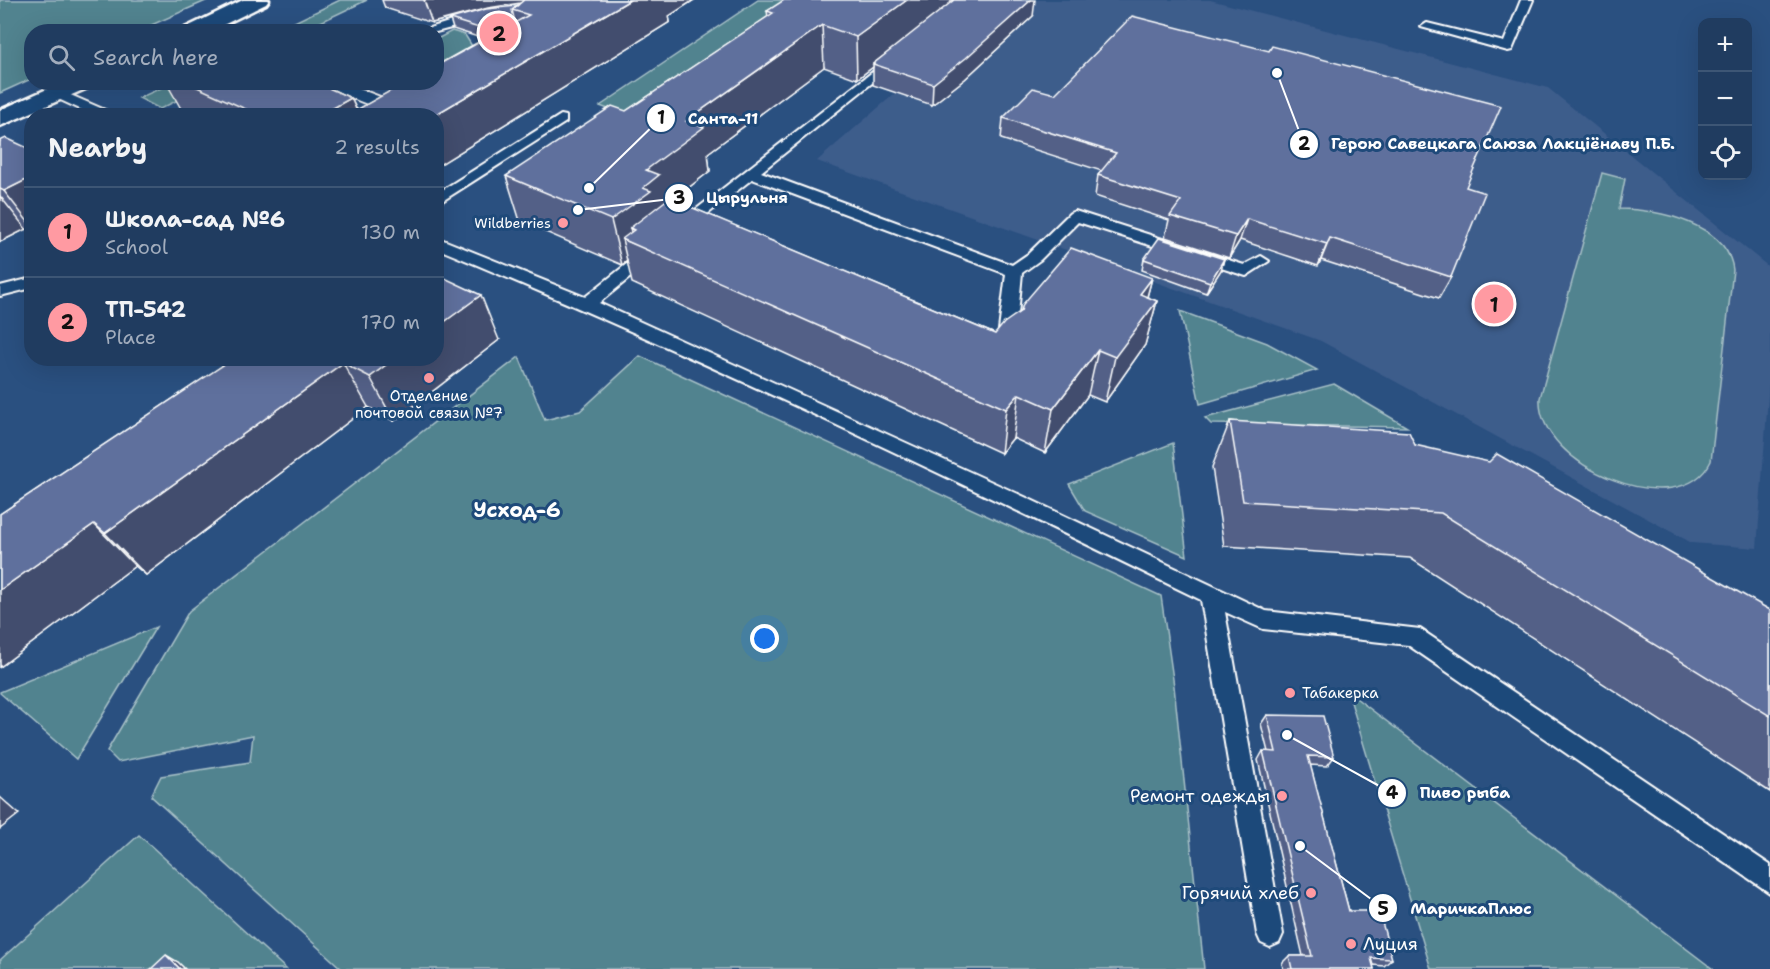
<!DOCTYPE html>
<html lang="en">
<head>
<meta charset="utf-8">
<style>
  body { margin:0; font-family:"Shantell Sans",sans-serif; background:#2d4769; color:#f1f3f6 }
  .controls { position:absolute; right:18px; top:18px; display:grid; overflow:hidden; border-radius:12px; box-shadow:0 6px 24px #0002 }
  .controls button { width:54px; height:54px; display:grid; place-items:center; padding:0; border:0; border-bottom:2px solid #3d5675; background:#203c60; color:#f1f3f6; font:30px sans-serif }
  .you { position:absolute; left:765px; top:639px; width:21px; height:21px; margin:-15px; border:4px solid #fff; border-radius:50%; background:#1a73e8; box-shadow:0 0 0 9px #1a73e833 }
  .badge { display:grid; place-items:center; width:39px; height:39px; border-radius:50%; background:#ff9aa2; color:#111; font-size:20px; font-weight:700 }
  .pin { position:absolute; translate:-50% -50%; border:3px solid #fff; box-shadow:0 2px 6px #0006 }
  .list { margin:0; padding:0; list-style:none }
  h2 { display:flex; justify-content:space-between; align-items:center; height:78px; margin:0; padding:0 24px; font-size:26px }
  h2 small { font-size:20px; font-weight:400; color:#a2adbd }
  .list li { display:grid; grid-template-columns:39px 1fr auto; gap:18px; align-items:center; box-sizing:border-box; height:90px; padding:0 24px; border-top:2px solid #3d5675 }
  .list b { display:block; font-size:22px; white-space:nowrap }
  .list p { margin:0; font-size:20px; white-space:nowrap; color:#a2adbd }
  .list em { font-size:20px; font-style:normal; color:#a2adbd }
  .icon { flex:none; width:33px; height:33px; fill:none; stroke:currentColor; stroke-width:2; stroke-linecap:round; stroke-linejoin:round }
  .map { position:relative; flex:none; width:1770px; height:969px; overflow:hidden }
  .search { position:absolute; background:#203c60; box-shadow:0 6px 24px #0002; left:24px; top:24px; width:420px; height:66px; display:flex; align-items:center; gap:15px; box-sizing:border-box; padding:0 21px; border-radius:24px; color:#a2adbd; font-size:22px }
  .panel { position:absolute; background:#203c60; box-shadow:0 6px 24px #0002; left:24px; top:108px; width:420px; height:258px; border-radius:24px }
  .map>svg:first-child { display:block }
  .built { fill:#3e5d8b }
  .green { fill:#51838f; stroke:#a8c1c7; stroke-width:1.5 }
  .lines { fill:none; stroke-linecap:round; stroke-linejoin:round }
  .lane-casing { stroke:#fff; stroke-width:4 }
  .secondary-casing { stroke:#fff; stroke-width:5 }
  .lane { fill:#1f4a7a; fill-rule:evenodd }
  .secondary { fill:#1f4a7a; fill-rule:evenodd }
  .wall { fill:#526087; stroke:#fff; stroke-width:1.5 }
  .shaded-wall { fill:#424e6e; stroke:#fff; stroke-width:1.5 }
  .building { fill:#5f709d; stroke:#fff; stroke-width:1.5 }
  .poi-dot { fill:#ff9aa2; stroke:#1f4a7a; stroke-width:2 }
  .labels { text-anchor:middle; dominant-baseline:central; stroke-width:6; stroke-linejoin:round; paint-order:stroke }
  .far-poi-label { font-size:14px; fill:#fff; stroke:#1f4a7a; text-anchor:end }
  .poi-label { font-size:15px; fill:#fff; stroke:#1f4a7a }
  .near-poi-label { font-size:18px; fill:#fff; stroke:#1f4a7a; text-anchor:end }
  .district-label { font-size:21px; font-weight:bold; fill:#fff; stroke:#1f4a7a }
  .leader { fill:none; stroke:#fff; stroke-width:2 }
  .callout-dot { fill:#fff; stroke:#1f4a7a; stroke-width:2 }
  .mark-label { font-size:18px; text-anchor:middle; font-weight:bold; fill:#111 }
  .callout-label { font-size:16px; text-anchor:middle; font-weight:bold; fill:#fff; stroke:#1f4a7a; stroke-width:6; stroke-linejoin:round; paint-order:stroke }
</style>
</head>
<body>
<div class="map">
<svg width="1770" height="969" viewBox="0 0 1770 969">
  <rect width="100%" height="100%" fill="#2a5080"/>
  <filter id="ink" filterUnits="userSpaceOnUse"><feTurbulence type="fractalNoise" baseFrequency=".0167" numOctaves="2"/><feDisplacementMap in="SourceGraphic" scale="12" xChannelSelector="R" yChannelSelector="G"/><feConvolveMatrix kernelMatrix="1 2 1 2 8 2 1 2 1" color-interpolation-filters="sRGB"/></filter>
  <g filter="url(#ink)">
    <polygon class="built" points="1013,0 1210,0 1548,88 1770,268 1770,369 1757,548 1692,543 1321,341 817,161 1001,1"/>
    <g class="green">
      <polygon points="0,0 208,0 138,31 32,32 31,79 0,93"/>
      <polygon points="340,0 367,0 302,31 276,31"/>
      <polygon points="758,0 793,0 627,116 600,106"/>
      <polygon points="452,31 465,35 472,46 437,67 437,39"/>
      <polygon points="172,83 212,83 160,109 139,98"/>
      <path d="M1602,173L1625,179L1619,209C1657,209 1728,224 1733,270L1711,461C1680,526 1536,466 1540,398Z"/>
      <polygon points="1180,311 1267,343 1317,370 1200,404"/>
      <polygon points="640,356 1161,596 1174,686 1204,969 342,969 151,796 161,776 250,762 253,735 118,762 107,751 189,611 519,357 545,420 580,411"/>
      <polygon points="1334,384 1407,427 1211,424 1205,418"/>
      <polygon points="1173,443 1187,556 1085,511 1069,484"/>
      <polygon points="156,627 76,759 0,693 0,692"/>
      <polygon points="1348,692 1713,969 1431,969"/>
      <polygon points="139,835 286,969 185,969 178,962 171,969 0,969 0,960"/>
    </g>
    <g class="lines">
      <defs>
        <g id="lane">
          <polygon points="1521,0 1533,0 1512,50 1508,51 1421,27 1427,23 1504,42"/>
          <polygon points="477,13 481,14 481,20 436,32 417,32"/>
          <polygon points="893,56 899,60 897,63 761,172 1012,265 1028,254 1070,213 1075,211 1244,265 1261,256 1269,261 1246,276 1078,222 1040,260 1022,273 1015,346 1006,352 997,346 1006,274 752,179 686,231 676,231 673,228 676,225"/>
          <path d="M317,82H341L404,106C390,119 345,94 329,87L305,100H295V94Z"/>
          <polygon points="59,90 112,113 113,116 95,116 54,97 52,94"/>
          <polygon points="561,115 566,116 566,122 436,205 436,194"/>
          <path d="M436,237L585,297L643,251H655L657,254L655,257L599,303L1027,498L1266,611L1420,629L1770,865V893L1408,645L1263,629L1225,612L1283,934L1279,943L1270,947L1261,943L1257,934L1201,600C949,477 696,355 436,248Z"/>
          <polygon points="32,278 32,288 0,296 0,286"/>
        </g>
        <g id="secondary">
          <polygon points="243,0 269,0 266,4 209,32 182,32 185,28"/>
          <polygon points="63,82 93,82 90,87 0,126 0,110"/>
        </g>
      </defs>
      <use href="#lane" class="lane-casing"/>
      <use href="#secondary" class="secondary-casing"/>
      <use href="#lane" class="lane"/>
      <use href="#secondary" class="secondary"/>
    </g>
    <g class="wall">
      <polygon points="382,0 694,0 669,16 670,22 436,167 436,116 187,116 184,114 166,82 315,82 351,98 357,110 484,39 453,29 450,19 517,6 521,3 488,8 432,23 385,8"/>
      <polygon points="767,11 1033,16 965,79 932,105 873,85 873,67 857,79 824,67 708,153 710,171 673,200 995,334 1152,278 1147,297 1157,301 1145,345 1105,402 1088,395 1045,453 1013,438 1001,453 632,283 627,261 622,265 520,221 506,176 626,111 768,17"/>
      <polygon points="1055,94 1466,187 1451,277 1439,298 1321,260 1318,266 1240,240 1229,258 1165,237 1169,220 1095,196 1098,175 1102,171 1001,139 1003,118"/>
      <polygon points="0,141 32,150 32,232 26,229 0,242"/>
      <polygon points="1144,259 1224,259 1221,270 1206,293 1142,270"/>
      <polygon points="499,340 394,421 368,407 146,575 135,566 0,667 0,514 234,358"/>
      <polygon points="1230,421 1415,445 1770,610 1770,792 1410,558 1224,546 1212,467"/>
      <polygon points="1267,715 1334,757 1327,766 1310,765 1349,911 1392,959 1384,966 1373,965 1374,969 1283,969 1282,963 1289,956 1303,956 1258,760 1263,751 1268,752 1261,724"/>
    </g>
    <g class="shaded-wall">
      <polygon points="424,0 540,0 488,8 432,23"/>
      <polygon points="630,0 694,0 669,16 670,22 436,167 436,116 433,116"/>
      <polygon points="907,0 960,0 873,64 873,67 857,79 856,37"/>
      <polygon points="1031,0 1035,0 1033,16 965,79 932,105 933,84"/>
      <polygon points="822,25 824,67 708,153 710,171 634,230 630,228 634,244 622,239 627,261 622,265 611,220 643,188 646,170 686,121"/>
      <polygon points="351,98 359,116 319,116"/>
      <polygon points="32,177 32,227 4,191"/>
      <polygon points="0,196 26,229 0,242"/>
      <polygon points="1247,219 1240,240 1229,258 1236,236"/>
      <polygon points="1330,238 1321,260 1318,266 1327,244"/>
      <polygon points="1224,259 1221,270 1206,293 1210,282"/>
      <polygon points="1152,278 1140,323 1157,301 1145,345 1105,402 1115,357 1140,294"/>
      <polygon points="481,295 499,340 394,421 370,377 395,358 436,358 436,328"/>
      <polygon points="1098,350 1088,395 1045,453 1053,409"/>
      <polygon points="343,363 368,407 146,575 105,533"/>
      <polygon points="1019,394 1013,438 1001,453 1006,409"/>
      <polygon points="94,524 135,566 0,667 0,590"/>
      <polygon points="0,797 19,814 0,829"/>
      <polygon points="166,955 178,962 185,969 180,969"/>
    </g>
    <g class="building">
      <polygon points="524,0 630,0 433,116 346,116 406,82 436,82 436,66 529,15 512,10"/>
      <polygon points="784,0 907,0 856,37 822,25 686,121 704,127 646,170 659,175 643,188 651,191 611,220 506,176 612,106 626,111 773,13 767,11"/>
      <polygon points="954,0 1031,0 966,58 933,84 873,64"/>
      <polygon points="517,6 512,10 515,22 495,33 450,19 486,9"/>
      <polygon points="1132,16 1269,51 1272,46 1501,106 1466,187 1485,193 1451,277 1330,238 1327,244 1247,219 1236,236 1170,216 1181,201 1098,175 1116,153 1003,118 1033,88 1055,94"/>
      <polygon points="186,82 315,82 351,98 319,116 261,116"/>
      <polygon points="6,138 32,150 32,177 4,191 0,189 0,141"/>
      <polygon points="669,198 995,334 1004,323 1021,311 1023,304 1071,248 1152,278 1140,294 1157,301 1115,357 1098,350 1053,409 1019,394 1006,409 622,239 634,230 630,228"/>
      <polygon points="1159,238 1224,259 1210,282 1144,259"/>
      <polygon points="436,274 481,295 436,328"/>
      <polygon points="234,358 395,358 370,377 343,363 105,533 94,524 0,590 0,514"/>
      <polygon points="1230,421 1409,432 1415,445 1489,462 1497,454 1770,610 1770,716 1441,513 1243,501"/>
      <polygon points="1267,715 1323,716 1334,757 1308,756 1349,911 1379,911 1392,959 1371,958 1374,969 1292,969 1289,956 1312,956 1263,751 1276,752"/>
      <polygon points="166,955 180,969 151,969"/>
    </g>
  </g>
  <g class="poi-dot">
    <circle cx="563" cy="223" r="6"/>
    <circle cx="429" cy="378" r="6"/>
    <circle cx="1290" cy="693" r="6"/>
    <circle cx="1282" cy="796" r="6"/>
    <circle cx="1311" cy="893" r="6"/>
    <circle cx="1351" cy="944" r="6"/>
  </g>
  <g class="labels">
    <g class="far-poi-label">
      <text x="551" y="223">Wildberries</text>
    </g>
    <g class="poi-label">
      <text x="429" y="396">Отделение<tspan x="429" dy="17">почтовой связи №7</tspan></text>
      <text x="1302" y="693" text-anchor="start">Табакерка</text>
    </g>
    <g class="near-poi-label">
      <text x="1270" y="796">Ремонт одежды</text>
      <text x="1299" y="893">Горячий хлеб</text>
      <text x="1363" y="944" text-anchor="start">Луция</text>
    </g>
    <g class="district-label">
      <text x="517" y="510">Усход-6</text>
    </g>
  </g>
  <path class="leader" d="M589 188L661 118M1277 73L1304 144M578 210L679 198M1287 735L1392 793M1300 846L1383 908"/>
  <g class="callout-dot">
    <circle cx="589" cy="188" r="6"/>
    <circle cx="1277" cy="73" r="6"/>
    <circle cx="578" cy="210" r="6"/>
    <circle cx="1287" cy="735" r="6"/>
    <circle cx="1300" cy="846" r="6"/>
    <circle cx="661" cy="118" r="15"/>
    <circle cx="1304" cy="144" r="15"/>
    <circle cx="679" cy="198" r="15"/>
    <circle cx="1392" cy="793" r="15"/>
    <circle cx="1383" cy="908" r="15"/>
  </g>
  <g class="mark-label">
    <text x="661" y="124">1</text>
    <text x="1304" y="150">2</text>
    <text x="679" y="204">3</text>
    <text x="1392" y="799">4</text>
    <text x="1383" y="915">5</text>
  </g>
  <g class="callout-label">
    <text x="723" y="124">Санта-11</text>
    <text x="1503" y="149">Герою Савецкага Саюза Лакціёнаву П.Б.</text>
    <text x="747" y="203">Цырульня</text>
    <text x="1465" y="798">Пиво рыба</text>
    <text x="1471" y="914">МаричкаПлюс</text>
  </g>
</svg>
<div class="controls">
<button>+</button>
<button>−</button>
<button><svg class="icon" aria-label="locate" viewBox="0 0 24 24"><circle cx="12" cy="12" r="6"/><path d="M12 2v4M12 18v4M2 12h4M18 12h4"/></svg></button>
</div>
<div class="you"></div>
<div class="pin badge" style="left:1494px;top:304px">1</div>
<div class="pin badge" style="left:499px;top:33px">2</div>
<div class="search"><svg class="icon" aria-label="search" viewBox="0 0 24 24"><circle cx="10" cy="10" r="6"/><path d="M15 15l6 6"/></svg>Search here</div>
<section class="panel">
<h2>Nearby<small>2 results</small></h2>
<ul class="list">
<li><span class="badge">1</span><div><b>Школа-сад №6</b><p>School</p></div><em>130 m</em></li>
<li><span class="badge">2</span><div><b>ТП-542</b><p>Place</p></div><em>170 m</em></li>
</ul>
</section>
</div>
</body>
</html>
